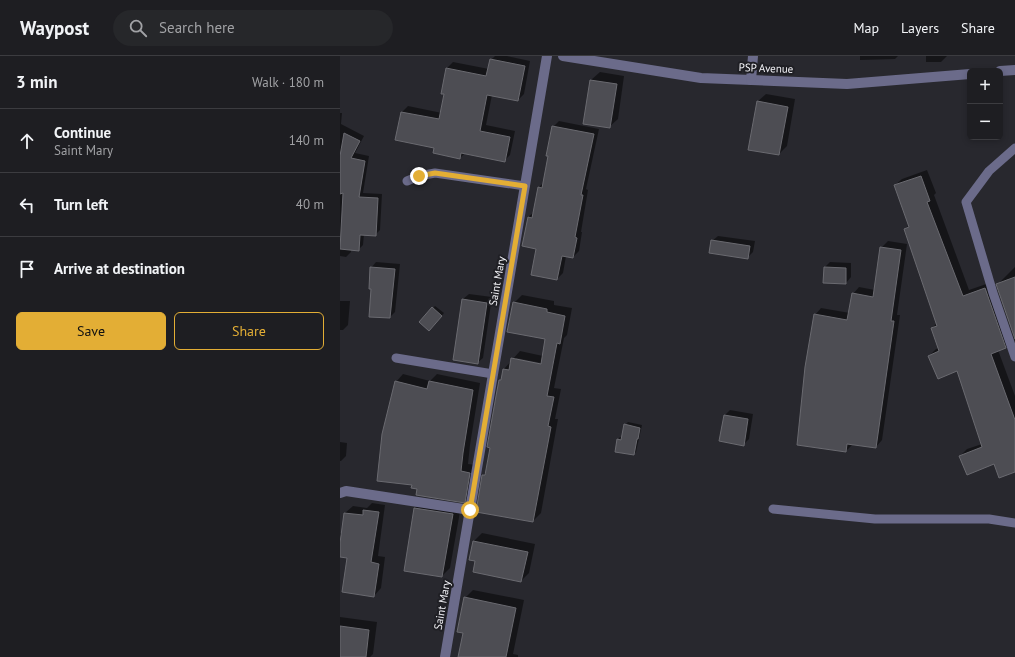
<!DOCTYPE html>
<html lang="en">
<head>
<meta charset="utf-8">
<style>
  body { margin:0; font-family:"PT Sans",sans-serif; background:#26272a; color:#f1f3f6 }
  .controls { position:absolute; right:12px; top:12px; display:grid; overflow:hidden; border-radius:6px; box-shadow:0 2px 6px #0003 }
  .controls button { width:36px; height:36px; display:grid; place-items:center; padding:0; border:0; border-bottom:1px solid #3c3c40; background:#1e1e22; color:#f1f3f6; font:20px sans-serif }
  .stop { position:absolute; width:12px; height:12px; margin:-9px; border:3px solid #e3ae35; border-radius:50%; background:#fff }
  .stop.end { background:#e3ae35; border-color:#fff; box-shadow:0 1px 4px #0008 }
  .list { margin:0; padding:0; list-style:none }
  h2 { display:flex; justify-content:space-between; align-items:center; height:52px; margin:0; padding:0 16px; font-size:17px }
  h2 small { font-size:13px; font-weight:400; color:#a1a2a5 }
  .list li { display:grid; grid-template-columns:26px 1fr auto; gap:12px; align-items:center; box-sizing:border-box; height:64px; padding:0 16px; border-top:1px solid #3c3c40 }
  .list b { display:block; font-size:15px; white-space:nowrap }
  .list p { margin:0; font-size:13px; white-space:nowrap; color:#a1a2a5 }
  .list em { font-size:13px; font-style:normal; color:#a1a2a5 }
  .actions { display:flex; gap:8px; padding:12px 16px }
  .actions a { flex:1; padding:9px 0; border:1px solid #e3ae35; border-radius:6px; text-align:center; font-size:14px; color:#e3ae35 }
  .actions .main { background:#e3ae35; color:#111 }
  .icon { flex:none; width:22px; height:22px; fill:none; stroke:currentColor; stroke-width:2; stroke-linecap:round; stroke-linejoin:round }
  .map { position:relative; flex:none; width:675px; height:601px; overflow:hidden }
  header { display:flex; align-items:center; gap:24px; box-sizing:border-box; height:56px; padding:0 20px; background:#1e1e22; border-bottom:1px solid #3c3c40 }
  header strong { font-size:19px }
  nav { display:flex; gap:22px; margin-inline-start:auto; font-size:14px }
  .search { width:280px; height:36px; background:#26272a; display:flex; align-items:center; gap:10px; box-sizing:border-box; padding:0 14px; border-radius:22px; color:#a1a2a5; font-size:15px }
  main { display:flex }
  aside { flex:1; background:#1e1e22 }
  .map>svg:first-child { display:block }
  .shadow { fill:#0007; fill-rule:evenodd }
  .building { fill:#4d4d53; stroke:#6a6a70 }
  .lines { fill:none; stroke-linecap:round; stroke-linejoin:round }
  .service { stroke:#6b6b8a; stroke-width:9 }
  .minor { stroke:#6b6b8a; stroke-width:10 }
  .route { stroke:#e3ae35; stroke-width:5 }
  .labels { text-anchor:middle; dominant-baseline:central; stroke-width:4; stroke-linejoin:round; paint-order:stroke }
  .street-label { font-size:11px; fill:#f4f4f8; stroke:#1f1f24 }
</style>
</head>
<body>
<header>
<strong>Waypost</strong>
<div class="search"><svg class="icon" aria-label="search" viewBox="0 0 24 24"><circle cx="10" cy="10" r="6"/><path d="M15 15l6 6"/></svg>Search here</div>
<nav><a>Map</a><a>Layers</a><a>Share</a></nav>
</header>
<main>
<aside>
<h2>3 min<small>Walk · 180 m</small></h2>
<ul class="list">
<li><svg class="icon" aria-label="ahead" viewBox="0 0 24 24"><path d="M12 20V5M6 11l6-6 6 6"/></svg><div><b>Continue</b><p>Saint Mary</p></div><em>140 m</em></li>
<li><svg class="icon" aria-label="left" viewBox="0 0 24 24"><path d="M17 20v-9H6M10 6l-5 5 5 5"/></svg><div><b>Turn left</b></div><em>40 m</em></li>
<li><svg class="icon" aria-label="arrive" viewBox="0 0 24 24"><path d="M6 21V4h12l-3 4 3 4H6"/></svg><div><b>Arrive at destination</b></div></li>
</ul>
<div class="actions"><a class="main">Save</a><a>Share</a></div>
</aside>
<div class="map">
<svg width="675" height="601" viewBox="0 0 675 601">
  <rect width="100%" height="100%" fill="#28282e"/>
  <g class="shadow">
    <polygon points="155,0 167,0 190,5 184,38 178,44 152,39 146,69 175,75 170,99 164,105 125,97 120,102 95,91 56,84 62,56 68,50 102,57 105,38 107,12 113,6 149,13 151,4"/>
    <polygon points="520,0 558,0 555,3 520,4"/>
    <polygon points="586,0 607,0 601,6 586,6"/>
    <polygon points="260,16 284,20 278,63 269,71 251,24"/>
    <polygon points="426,38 455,43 447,90 439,98 417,46"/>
    <polygon points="0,57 2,57 1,68 24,80 15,97 29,100 23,137 42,138 40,174 35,179 24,178 23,189 18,194 11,193 11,196 6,201 0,200"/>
    <polygon points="219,65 259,73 246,133 248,134 241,176 242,176 239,195 233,201 226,200 223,217 217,223 197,192 188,161 194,156 199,131 205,125 213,71"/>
    <polygon points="587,114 596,137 594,139 629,234 652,226 672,285 665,292 658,294 675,340 675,415 654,407 620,400 627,393 642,388 617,313 589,300 596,293 599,292 592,272 597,267 565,173 569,169 555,129 562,123"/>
    <polygon points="378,180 415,185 413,196 407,202 372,185"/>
    <polygon points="548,185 567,188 557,259 560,259 542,384 536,391 512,389 506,395 475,259 481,252 510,257 513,238 519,231 535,234 541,192"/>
    <polygon points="36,206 60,208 55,256 50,261 32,232 31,212"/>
    <polygon points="490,206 511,207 511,221 506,227 485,211"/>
    <polygon points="675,211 675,279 658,228"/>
    <polygon points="129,238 152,241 143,302 137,307 114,303 123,243"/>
    <path d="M182,239L214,245V249L232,252L227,279L224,282L214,332L221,333L215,363H218L201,457L193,465L143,419L146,416L160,325L163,322L164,313L180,295L203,300L206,282L174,247ZM176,302L206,308L205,310L176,304Z"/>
    <polygon points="0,245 10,245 8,269 3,274 0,274"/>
    <polygon points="95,250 104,257 89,274 80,266"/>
    <polygon points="63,318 90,325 97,318 140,327 130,389 128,408 137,409 132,438 124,446 79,432 56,326"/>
    <polygon points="390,354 413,358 409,383 403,389 385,359"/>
    <polygon points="288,366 302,369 296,396 294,398 278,384 280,381 283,382 285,369"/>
    <polygon points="0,386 7,387 6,400 1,405 0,405"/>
    <polygon points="83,444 121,450 110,512 102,520 65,514 75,452"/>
    <polygon points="32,447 45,449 38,500 45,501 41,532 34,540 8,501 0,500 0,477 2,478 5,457 13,450 27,452"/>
    <polygon points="142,477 195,488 189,517 181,525 136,504 130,503 134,485"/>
    <polygon points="133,534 184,544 173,598 178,599 178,601 119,601 124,577 125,542"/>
    <polygon points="0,561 37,566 33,598 30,601 0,601"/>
  </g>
  <g class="building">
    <polygon points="150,3 185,10 178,45 147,39 140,75 170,81 165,106 121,97 120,103 93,97 94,92 55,84 61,56 99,63 104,38 101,38 106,12 146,20"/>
    <polygon points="250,24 277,28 270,72 243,68"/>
    <polygon points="417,45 448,51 439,99 408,94"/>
    <polygon points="212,70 254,78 241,139 243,139 235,181 237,182 233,202 222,200 217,224 191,219 196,193 182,190 188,161 192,162 198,131 202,132 208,100 206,100"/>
    <polygon points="4,77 20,85 11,102 25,105 19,141 38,142 36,180 20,179 19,195 0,193 3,137 0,138 0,100"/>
    <polygon points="581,120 590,145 587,146 623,240 645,232 666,292 651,298 675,364 675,416 659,422 654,408 627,419 619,400 642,391 617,315 598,323 588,300 599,295 591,272 597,270 564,173 569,171 554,129"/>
    <polygon points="371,184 410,190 408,203 369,197"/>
    <polygon points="540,191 561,194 551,265 554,265 536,392 507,388 506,396 457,389 465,311 474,258 507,264 512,237 533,241"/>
    <polygon points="30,211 55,213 50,262 29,261 31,233 29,233"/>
    <polygon points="484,211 506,212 506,228 483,227"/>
    <polygon points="675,221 675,283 656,228"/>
    <polygon points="122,243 147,247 138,308 113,304"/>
    <polygon points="173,246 207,253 207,256 225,260 220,288 217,287 207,340 214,341 208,370 211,371 193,466 136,456 142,419 145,419 150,392 147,391 156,340 159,324 161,324 163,313 169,314 171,302 201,308 205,283 167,276"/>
    <polygon points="92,251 102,260 89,275 79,266"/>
    <polygon points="55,325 87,333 89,325 133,334 123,397 121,415 130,417 125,447 76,439 77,433 71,432 72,429 37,425 42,378"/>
    <polygon points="384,359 408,363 404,390 379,385"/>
    <polygon points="284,368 300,372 298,383 297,383 294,399 275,396 277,383 281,384"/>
    <polygon points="74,452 113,458 102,521 64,515"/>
    <polygon points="23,454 39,456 31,506 39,508 34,541 2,536 7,502 0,501 0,487 4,457 23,459"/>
    <polygon points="133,485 188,496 181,526 133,516 135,505 129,504"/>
    <polygon points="124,541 176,552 166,601 118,601 123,577 117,576"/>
    <polygon points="0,570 29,574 26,601 0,601"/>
  </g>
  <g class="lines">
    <g class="service">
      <polyline points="675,92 649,115 626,146 653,237 675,301"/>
      <polyline points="67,125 79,120 95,117 185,130"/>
      <polyline points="56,302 153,318"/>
      <polyline points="433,453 535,463 649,463 675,467"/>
    </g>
    <g class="minor">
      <polyline points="223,0 361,22 507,28 630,18"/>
      <polyline points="660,15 675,14"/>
      <polyline points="411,24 413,0"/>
      <polyline points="0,437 6,435 130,454"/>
      <polyline points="105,601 207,0"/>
    </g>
  </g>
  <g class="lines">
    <polyline class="route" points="79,120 95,117 185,130 130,454"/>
  </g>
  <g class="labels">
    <g class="street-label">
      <text transform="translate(426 12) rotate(2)">PSP Avenue</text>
      <text transform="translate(157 225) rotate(-80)">Saint Mary</text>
      <text transform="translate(102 549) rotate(-80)">Saint Mary</text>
    </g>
  </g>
</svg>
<div class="controls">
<button>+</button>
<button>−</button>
</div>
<div class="stop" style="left:130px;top:454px"></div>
<div class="stop end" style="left:79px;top:120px"></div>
</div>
</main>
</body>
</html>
